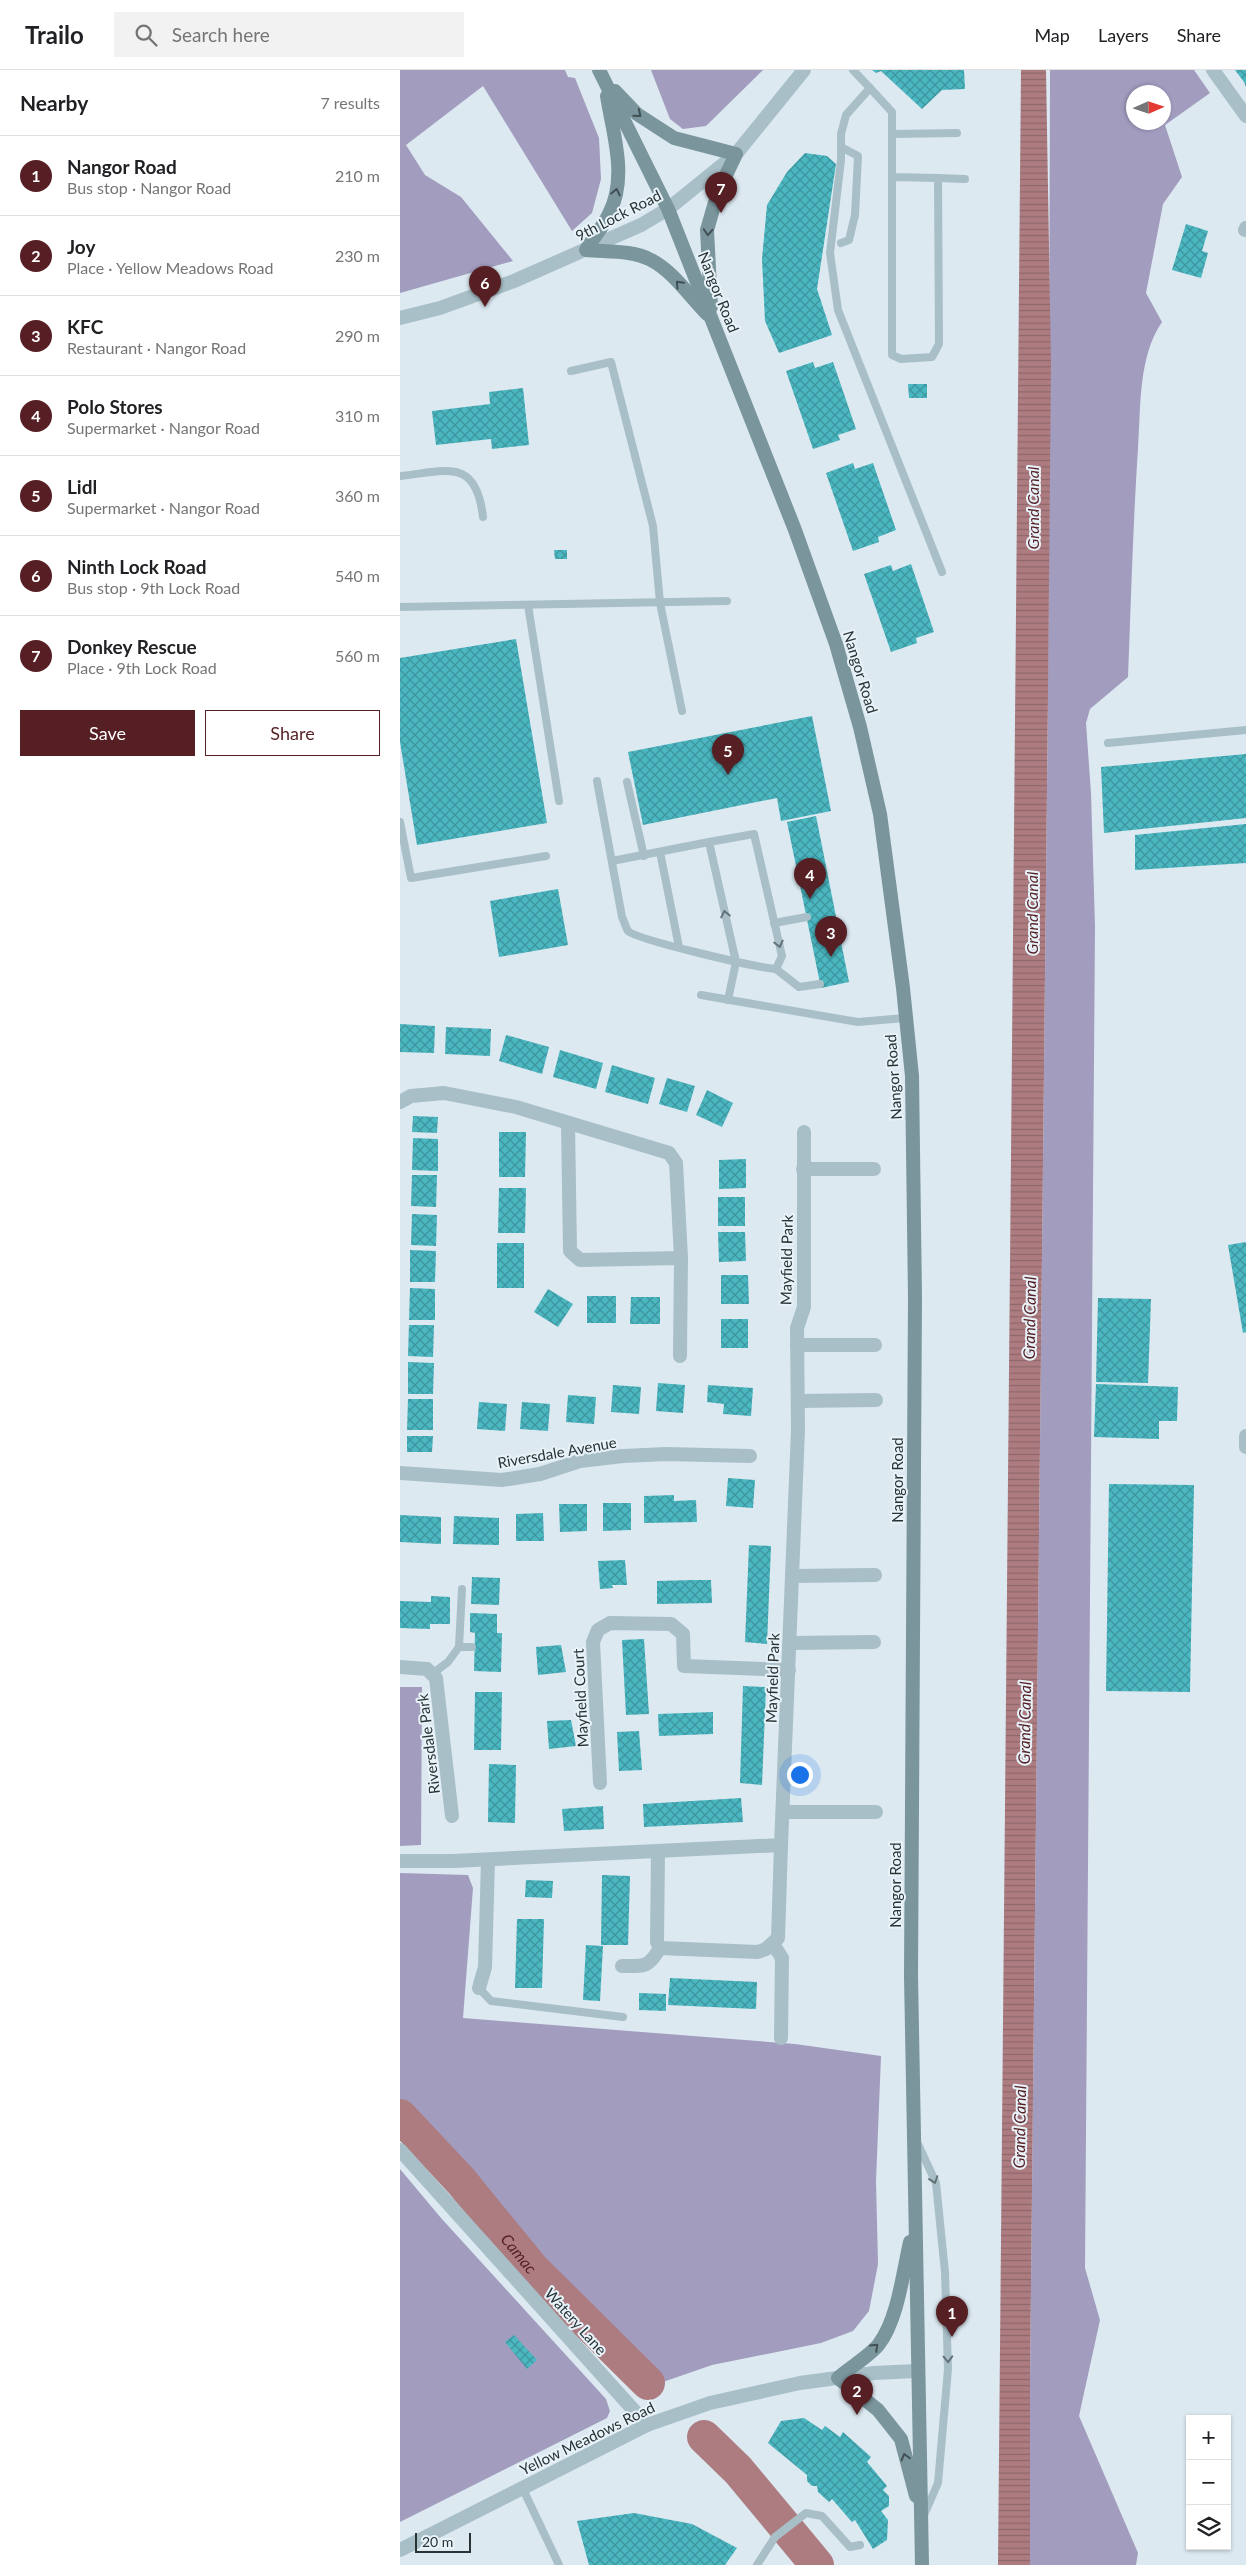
<!DOCTYPE html>
<html lang="en">
<head>
<meta charset="utf-8">
<style>
  body { margin:0; font-family:Lato,sans-serif; background:#f2f2f2; color:#202124 }
  .controls { position:absolute; right:15px; bottom:15px; display:grid; overflow:hidden; border-radius:0px; box-shadow:0 1px 4px #0004 }
  .controls button { width:45px; height:45px; display:grid; place-items:center; padding:0; border:0; border-bottom:1px solid #e0e0e0; background:#fff; color:#202124; font:25px sans-serif }
  .compass { position:absolute; left:726px; top:15px; width:45px; height:45px; border-radius:50%; background:#fff; box-shadow:0 1px 4px #0004; rotate:87deg }
  .scale { position:absolute; left:15px; bottom:12px; width:56px; box-sizing:border-box; padding-left:5px; border:2px solid #283335; border-top:0; font-size:14px; line-height:18px; white-space:nowrap; color:#283335; -webkit-text-stroke:4px #e8f2f9; paint-order:stroke }
  .you { position:absolute; left:399px; top:1704px; width:18px; height:18px; margin:-12px; border:4px solid #fff; border-radius:50%; background:#1a73e8; box-shadow:0 0 0 8px #1a73e833 }
  .badge { display:grid; place-items:center; width:32px; height:32px; border-radius:50%; background:#551f24; color:#fff; font-size:16px; font-weight:700 }
  .pin { position:absolute; translate:-50% -41px; filter:drop-shadow(0 1px 2px #0008) }
  .pin::after { content:''; position:absolute; top:26px; width:18px; height:15px; background:inherit; clip-path:polygon(0 0,100% 0,50% 100%) }
  .list { margin:0; padding:0; list-style:none }
  h2 { display:flex; justify-content:space-between; align-items:center; height:65px; margin:0; padding:0 20px; font-size:21px }
  h2 small { font-size:16px; font-weight:400; color:#757577 }
  .list li { display:grid; grid-template-columns:32px 1fr auto; gap:15px; align-items:center; box-sizing:border-box; height:80px; padding:0 20px; border-top:1px solid #e0e0e0 }
  .list b { display:block; font-size:19px; white-space:nowrap }
  .list p { margin:0; font-size:16px; white-space:nowrap; color:#757577 }
  .list em { font-size:16px; font-style:normal; color:#757577 }
  .actions { display:flex; gap:10px; padding:15px 20px }
  .actions a { flex:1; padding:11px 0; border:1px solid #551f24; border-radius:0px; text-align:center; font-size:18px; color:#551f24 }
  .actions .main { background:#551f24; color:#fff }
  .icon { flex:none; width:28px; height:28px; fill:none; stroke:currentColor; stroke-width:2; stroke-linecap:round; stroke-linejoin:round }
  .map { position:relative; flex:none; width:846px; height:2495px; overflow:hidden }
  header { display:flex; align-items:center; gap:30px; box-sizing:border-box; height:70px; padding:0 25px; background:#fff; border-bottom:1px solid #e0e0e0 }
  header strong { font-size:24px }
  nav { display:flex; gap:28px; margin-inline-start:auto; font-size:18px }
  .search { width:350px; height:45px; background:#f2f2f2; display:flex; align-items:center; gap:12px; box-sizing:border-box; padding:0 18px; border-radius:0px; color:#757577; font-size:19px }
  main { display:flex }
  aside { flex:1; background:#fff }
  .map>svg:first-child { display:block }
  .green { fill:#a29cbf; fill-rule:evenodd }
  .water { fill:url(#water-rules) }
  .lines { fill:none; stroke-linecap:round; stroke-linejoin:round }
  .river { stroke:#ad7c81; stroke-width:34 }
  .building { fill:url(#building-cross-hatch) }
  .service { stroke:#a8bfc8; stroke-width:8 }
  .minor { stroke:#a8bfc8; stroke-width:14 }
  .tertiary { stroke:#a8bfc8; stroke-width:14 }
  .secondary { stroke:#7a959c; stroke-width:14 }
  .oneway { stroke:#415054 }
  .oneway2 { stroke:#627277 }
  .labels { text-anchor:middle; dominant-baseline:central; stroke-width:4; stroke-linejoin:round; paint-order:stroke }
  .street-label { font-size:15px; fill:#283335; stroke:#e8f2f9 }
  .water-label { font-size:16px; font-style:italic; fill:#551f24; stroke:#e8f2f9 }
</style>
</head>
<body>
<header>
<strong>Trailo</strong>
<div class="search"><svg class="icon" aria-label="search" viewBox="0 0 24 24"><circle cx="10" cy="10" r="6"/><path d="M15 15l6 6"/></svg>Search here</div>
<nav><a>Map</a><a>Layers</a><a>Share</a></nav>
</header>
<main>
<aside>
<h2>Nearby<small>7 results</small></h2>
<ul class="list">
<li><span class="badge">1</span><div><b>Nangor Road</b><p>Bus stop · Nangor Road</p></div><em>210 m</em></li>
<li><span class="badge">2</span><div><b>Joy</b><p>Place · Yellow Meadows Road</p></div><em>230 m</em></li>
<li><span class="badge">3</span><div><b>KFC</b><p>Restaurant · Nangor Road</p></div><em>290 m</em></li>
<li><span class="badge">4</span><div><b>Polo Stores</b><p>Supermarket · Nangor Road</p></div><em>310 m</em></li>
<li><span class="badge">5</span><div><b>Lidl</b><p>Supermarket · Nangor Road</p></div><em>360 m</em></li>
<li><span class="badge">6</span><div><b>Ninth Lock Road</b><p>Bus stop · 9th Lock Road</p></div><em>540 m</em></li>
<li><span class="badge">7</span><div><b>Donkey Rescue</b><p>Place · 9th Lock Road</p></div><em>560 m</em></li>
</ul>
<div class="actions"><a class="main">Save</a><a>Share</a></div>
</aside>
<div class="map">
<svg width="846" height="2495" viewBox="0 0 846 2495">
  <defs>
    <pattern id="water-rules" width="6" height="5" patternUnits="userSpaceOnUse" patternTransform="scale(1.25)"><rect width="6" height="5" fill="#ad7c81"/><path d="M0 2.5h6" fill="none" stroke="#8d666a"/></pattern>
    <pattern id="building-cross-hatch" width="8" height="8" patternUnits="userSpaceOnUse" patternTransform="scale(1.25)"><rect width="8" height="8" fill="#4ab7c1"/><path d="M0 0l8 8M0 8l8-8" fill="none" stroke="#3e959e"/></pattern>
  </defs>
  <rect width="100%" height="100%" fill="#dce9f1"/>
  <g class="green">
    <polygon points="0,0 165,0 168,7 175,8 199,68 201,109 192,143 172,161 83,16 6,75 25,105 61,127 113,191 0,223"/>
    <polygon points="251,0 363,0 306,56 283,59 270,49"/>
    <path d="M650,0H794L810,23L765,55L782,107L763,134L746,223L762,252C738,287 741,337 738,378C733,454 731,531 728,607L690,639L686,653L691,723L695,856L685,2198L700,2250L679,2346L738,2483L736,2495H630V2309L648,626ZM734,22H764V52H734Z"/>
    <polygon points="0,1617 22,1617 21,1775 0,1776"/>
    <polygon points="0,1803 68,1805 73,1818 63,1948 395,1974 481,1986 476,2111 478,2194 469,2241 453,2261 421,2273 312,2295 263,2312 191,2244 153,2212 0,2035"/>
    <polygon points="0,2099 41,2148 206,2329 210,2341 207,2348 0,2452"/>
  </g>
  <polygon class="water" points="621,0 646,0 651,294 648,626 630,2309 630,2495 598,2495"/>
  <g class="lines">
    <g class="river">
      <path id="s1" d="M0,2046L61,2111L132,2198L248,2313"/>
      <polyline points="304,2367 338,2400 417,2495"/>
    </g>
  </g>
  <g class="building">
    <polygon points="472,0 564,0 565,19 542,20 522,39 481,1 476,3"/>
    <polygon points="835,0 846,0 846,17 844,12"/>
    <polygon points="405,83 427,86 436,94 417,219 432,265 379,283 365,251 362,189 367,135 387,102"/>
    <polygon points="786,154 808,161 802,181 808,183 801,208 772,200"/>
    <polygon points="413,292 415,298 433,292 456,359 438,365 440,370 413,379 386,301"/>
    <polygon points="508,314 527,314 527,328 509,328"/>
    <polygon points="123,318 129,375 92,379 91,369 36,375 32,341 90,334 89,322"/>
    <polygon points="453,393 455,399 473,393 496,460 478,467 479,472 453,481 426,403"/>
    <polygon points="154,480 167,480 167,489 155,489"/>
    <polygon points="511,494 534,562 516,568 517,573 491,582 464,504 491,495 493,501"/>
    <polygon points="116,569 147,753 17,775 0,672 0,588"/>
    <polygon points="412,646 431,741 381,751 377,728 243,755 228,682"/>
    <polygon points="846,684 846,748 704,763 701,697"/>
    <polygon points="416,746 449,912 421,918 387,752"/>
    <polygon points="846,754 846,793 735,800 735,765"/>
    <polygon points="158,819 168,875 99,887 90,831"/>
    <polygon points="0,954 35,956 34,983 0,982"/>
    <polygon points="46,957 91,959 90,986 45,984"/>
    <polygon points="106,965 149,977 142,1004 99,991"/>
    <polygon points="160,980 203,993 196,1019 153,1007"/>
    <polygon points="212,995 255,1008 248,1034 205,1022"/>
    <polygon points="267,1008 295,1016 287,1042 259,1034"/>
    <polygon points="307,1020 333,1033 322,1057 296,1045"/>
    <polygon points="13,1046 38,1047 37,1063 12,1062"/>
    <polygon points="99,1062 126,1062 125,1107 99,1107"/>
    <polygon points="13,1068 38,1069 38,1101 12,1100"/>
    <polygon points="346,1089 346,1118 319,1119 319,1090"/>
    <polygon points="12,1105 37,1105 36,1137 11,1136"/>
    <polygon points="99,1118 126,1118 125,1163 98,1163"/>
    <rect x="318" y="1127" width="27" height="29"/>
    <polygon points="12,1144 37,1145 36,1176 11,1175"/>
    <polygon points="318,1162 345,1162 346,1191 319,1192"/>
    <polygon points="846,1172 846,1262 843,1263 828,1175"/>
    <rect x="97" y="1173" width="27" height="45"/>
    <polygon points="10,1180 36,1181 35,1212 10,1212"/>
    <polygon points="321,1205 348,1205 349,1234 321,1234"/>
    <polygon points="10,1218 35,1219 35,1250 9,1250"/>
    <polygon points="148,1219 173,1234 158,1257 134,1242"/>
    <rect x="187" y="1226" width="29" height="27"/>
    <polygon points="231,1227 260,1227 260,1254 230,1254"/>
    <polygon points="698,1228 751,1229 748,1313 696,1312"/>
    <rect x="321" y="1249" width="27" height="29"/>
    <polygon points="9,1255 34,1255 33,1287 8,1286"/>
    <polygon points="8,1292 34,1293 33,1324 8,1324"/>
    <polygon points="258,1313 285,1315 283,1343 256,1341"/>
    <polygon points="696,1314 778,1317 777,1351 759,1351 759,1369 694,1367"/>
    <polygon points="213,1315 241,1317 239,1344 211,1342"/>
    <polygon points="308,1315 353,1318 351,1346 323,1344 324,1334 307,1332"/>
    <polygon points="168,1325 196,1327 194,1354 166,1352"/>
    <polygon points="8,1329 33,1329 33,1360 7,1360"/>
    <polygon points="79,1332 107,1334 105,1361 77,1359"/>
    <polygon points="122,1332 150,1334 148,1361 120,1359"/>
    <polygon points="7,1366 33,1366 32,1382 7,1382"/>
    <polygon points="328,1408 355,1410 353,1438 326,1436"/>
    <polygon points="709,1414 794,1415 790,1622 706,1621"/>
    <polygon points="274,1425 274,1431 296,1430 297,1452 244,1453 244,1426"/>
    <polygon points="203,1433 231,1433 231,1460 203,1461"/>
    <polygon points="159,1434 187,1434 187,1461 160,1462"/>
    <polygon points="143,1443 144,1471 116,1471 116,1444"/>
    <polygon points="0,1445 41,1447 41,1474 0,1472"/>
    <polygon points="54,1446 99,1448 99,1475 53,1474"/>
    <polygon points="349,1475 371,1476 367,1574 345,1572"/>
    <polygon points="225,1490 227,1515 212,1515 213,1518 200,1519 198,1491"/>
    <polygon points="72,1507 100,1508 99,1535 71,1534"/>
    <polygon points="293,1510 311,1510 312,1533 257,1534 257,1511"/>
    <polygon points="31,1526 50,1527 50,1554 30,1554 30,1559 0,1558 0,1531 31,1532"/>
    <polygon points="70,1543 97,1544 97,1563 102,1563 101,1602 74,1601 75,1563 70,1562"/>
    <polygon points="244,1569 249,1644 226,1645 222,1570"/>
    <polygon points="161,1575 166,1602 138,1605 136,1577"/>
    <polygon points="343,1616 366,1617 362,1715 340,1713"/>
    <polygon points="75,1622 102,1622 101,1680 74,1680"/>
    <polygon points="313,1642 313,1664 259,1666 258,1644"/>
    <polygon points="171,1650 176,1676 149,1679 147,1651"/>
    <polygon points="239,1661 242,1700 219,1701 217,1662"/>
    <polygon points="89,1694 116,1695 115,1753 88,1752"/>
    <polygon points="341,1728 343,1752 244,1757 243,1734"/>
    <polygon points="203,1736 204,1759 164,1761 162,1739"/>
    <polygon points="202,1805 230,1806 228,1875 201,1875"/>
    <polygon points="126,1810 153,1811 152,1828 125,1827"/>
    <polygon points="117,1849 144,1849 142,1918 115,1918"/>
    <polygon points="186,1875 203,1876 200,1931 183,1930"/>
    <polygon points="270,1908 357,1912 356,1939 268,1935"/>
    <polygon points="239,1923 266,1924 266,1941 239,1940"/>
    <polygon points="114,2265 137,2290 127,2299 105,2272"/>
    <polygon points="404,2348 422,2360 425,2356 440,2367 443,2362 471,2387 467,2392 487,2416 483,2420 489,2426 489,2436 481,2441 488,2450 487,2470 473,2479 455,2450 452,2452 432,2429 429,2432 418,2422 417,2416 412,2416 407,2411 407,2405 368,2373 381,2351"/>
    <polygon points="234,2443 292,2454 337,2478 325,2495 189,2495 177,2451"/>
  </g>
  <g class="lines">
    <g class="service">
      <polyline points="453,0 470,18 446,45 441,64 441,90 430,183 438,240 542,502"/>
      <polyline points="470,18 492,42 492,285 501,289 532,287 539,274 538,108 492,107"/>
      <polyline points="492,64 557,63"/>
      <polyline points="538,108 565,109"/>
      <polyline points="441,173 449,170 455,145 458,86 441,77"/>
      <polyline points="171,301 211,292 253,456 260,533 282,641"/>
      <path d="M0,406C47,401 76,387 83,447"/>
      <polyline points="128,535 159,731"/>
      <polyline points="0,537 327,531"/>
      <polyline points="708,673 846,660"/>
      <path d="M197,711L222,847C224,851 226,858 228,861C237,870 359,898 376,899L382,886L354,764L309,772L336,892L328,930"/>
      <polyline points="227,712 244,786"/>
      <polyline points="0,752 11,808 146,786"/>
      <polyline points="260,782 279,877"/>
      <polyline points="212,791 309,772"/>
      <polyline points="374,853 407,847"/>
      <polyline points="376,899 399,917 420,914"/>
      <polyline points="301,925 458,952 505,948"/>
      <polyline points="59,1577 62,1519"/>
      <polyline points="32,1604 48,1592 59,1577 72,1577"/>
      <polyline points="79,1918 91,1931 223,1947"/>
      <polyline points="517,2072 536,2113 545,2202 548,2299 538,2413 524,2445"/>
      <polyline points="122,2417 159,2495"/>
      <polyline points="357,2495 375,2467 406,2443 422,2446 450,2477 460,2475"/>
    </g>
    <g class="minor">
      <polyline points="813,0 846,46"/>
      <polyline points="845,160 846,158"/>
      <polyline points="0,1032 11,1026 44,1023 116,1037 269,1083 276,1093 281,1188 280,1286"/>
      <polyline points="168,1053 170,1181 180,1190 281,1188"/>
      <polyline points="403,1099 474,1099"/>
      <polyline points="397,1275 475,1275"/>
      <polyline points="398,1331 476,1330"/>
      <polyline points="846,1366 846,1377"/>
      <polyline points="0,1403 102,1410 140,1404 180,1391 223,1386 266,1384 350,1386"/>
      <polyline points="392,1506 475,1505"/>
      <polyline points="390,1573 474,1572"/>
      <polyline points="0,1597 27,1599 36,1608 52,1746"/>
      <polyline points="200,1713 193,1572 198,1560 210,1553 271,1554 283,1564 284,1596 389,1600"/>
      <polyline points="383,1742 476,1742"/>
      <polyline points="258,1782 257,1872 260,1878 358,1882 366,1879 378,1868 381,1775"/>
      <polyline points="0,1791 53,1791 381,1775 398,1360 397,1258 404,1237 404,1062"/>
      <polyline points="373,1874 382,1888 381,1968"/>
      <path d="M222,1896C245,1896 248,1898 260,1878"/>
      <polyline points="79,1918 85,1897 88,1790"/>
    </g>
    <g class="tertiary">
      <polyline points="0,248 40,238 114,211 241,155 268,139 336,84 404,0"/>
      <polyline points="0,2080 247,2355"/>
      <polyline points="0,2480 247,2355 310,2333 400,2313 474,2303 517,2301"/>
    </g>
    <g class="secondary">
      <polyline points="199,0 268,139 395,460 436,574 460,657 480,744 503,918 512,1006 515,1227 511,1906 522,2495"/>
      <polyline points="215,21 237,44 274,68 336,84 318,122 307,160 311,237"/>
      <path d="M207,26C213,64 228,107 209,144C203,157 193,168 186,180C206,182 233,180 251,190C273,201 290,227 307,244"/>
      <path d="M510,2172C503,2202 498,2249 479,2274C471,2285 449,2298 438,2308L478,2340L501,2369L516,2426"/>
    </g>
  </g>
  <defs><path id="oneway-chevron" d="M-2-3.5L2.5 0L-2 3.5" fill="none" stroke-width="1.6" stroke-linecap="round" stroke-linejoin="round" transform="scale(1.25)"/></defs>
  <g class="oneway">
    <use href="#oneway-chevron" transform="translate(238 44) rotate(39)"/>
    <use href="#oneway-chevron" transform="translate(216 122) rotate(-78)"/>
    <use href="#oneway-chevron" transform="translate(308 162) rotate(93)"/>
    <use href="#oneway-chevron" transform="translate(279 214) rotate(-133)"/>
    <use href="#oneway-chevron" transform="translate(475 2277) rotate(-44)"/>
    <use href="#oneway-chevron" transform="translate(505 2387) rotate(-105)"/>
  </g>
  <g class="oneway2">
    <use href="#oneway-chevron" transform="translate(325 844) rotate(-102)"/>
    <use href="#oneway-chevron" transform="translate(379 874) rotate(77)"/>
    <use href="#oneway-chevron" transform="translate(534 2110) rotate(71)"/>
    <use href="#oneway-chevron" transform="translate(548 2289) rotate(88)"/>
  </g>
  <g class="labels">
    <g class="street-label">
      <text transform="translate(218 145) rotate(-27)">9th Lock Road</text>
      <text transform="translate(319 222) rotate(68)">Nangor Road</text>
      <text transform="translate(461 602) rotate(73)">Nangor Road</text>
      <text transform="translate(493 1007) rotate(-94)">Nangor Road</text>
      <text transform="translate(386 1190) rotate(-89)">Mayfield Park</text>
      <text transform="translate(157 1382) rotate(-10)">Riversdale Avenue</text>
      <text transform="translate(497 1410) rotate(-90)">Nangor Road</text>
      <text transform="translate(372 1608) rotate(-88)">Mayfield Park</text>
      <text transform="translate(180 1628) rotate(-93)">Mayfield Court</text>
      <text transform="translate(28 1674) rotate(-97)">Riversdale Park</text>
      <text transform="translate(495 1815) rotate(-90)">Nangor Road</text>
      <text transform="translate(176 2251) rotate(48)">Watery Lane</text>
      <text transform="translate(187 2368) rotate(-26)">Yellow Meadows Road</text>
    </g>
    <g class="water-label">
      <text transform="translate(632 438) rotate(-90)">Grand Canal</text>
      <text transform="translate(631 843) rotate(-90)">Grand Canal</text>
      <text transform="translate(629 1248) rotate(-89)">Grand Canal</text>
      <text transform="translate(624 1653) rotate(-89)">Grand Canal</text>
      <text transform="translate(619 2057) rotate(-89)">Grand Canal</text>
      <text stroke="none"><textPath href="#s1" startOffset="182">Camac</textPath></text>
    </g>
  </g>
</svg>
<div class="controls">
<button>+</button>
<button>−</button>
<button><svg class="icon" aria-label="layers" viewBox="0 0 24 24"><path d="M12 4l9 5-9 5-9-5zM3 14l9 5 9-5"/></svg></button>
</div>
<svg class="compass" viewBox="-18 -18 36 36"><path d="M0-13l5 13h-10z" fill="#e53935"/><path d="M0 13l5-13h-10z" fill="#757577"/></svg>
<div class="scale">20 m</div>
<div class="you"></div>
<div class="pin badge" style="left:552px;top:2267px">1</div>
<div class="pin badge" style="left:457px;top:2345px">2</div>
<div class="pin badge" style="left:431px;top:887px">3</div>
<div class="pin badge" style="left:410px;top:829px">4</div>
<div class="pin badge" style="left:328px;top:705px">5</div>
<div class="pin badge" style="left:85px;top:237px">6</div>
<div class="pin badge" style="left:321px;top:143px">7</div>
</div>
</main>
</body>
</html>
